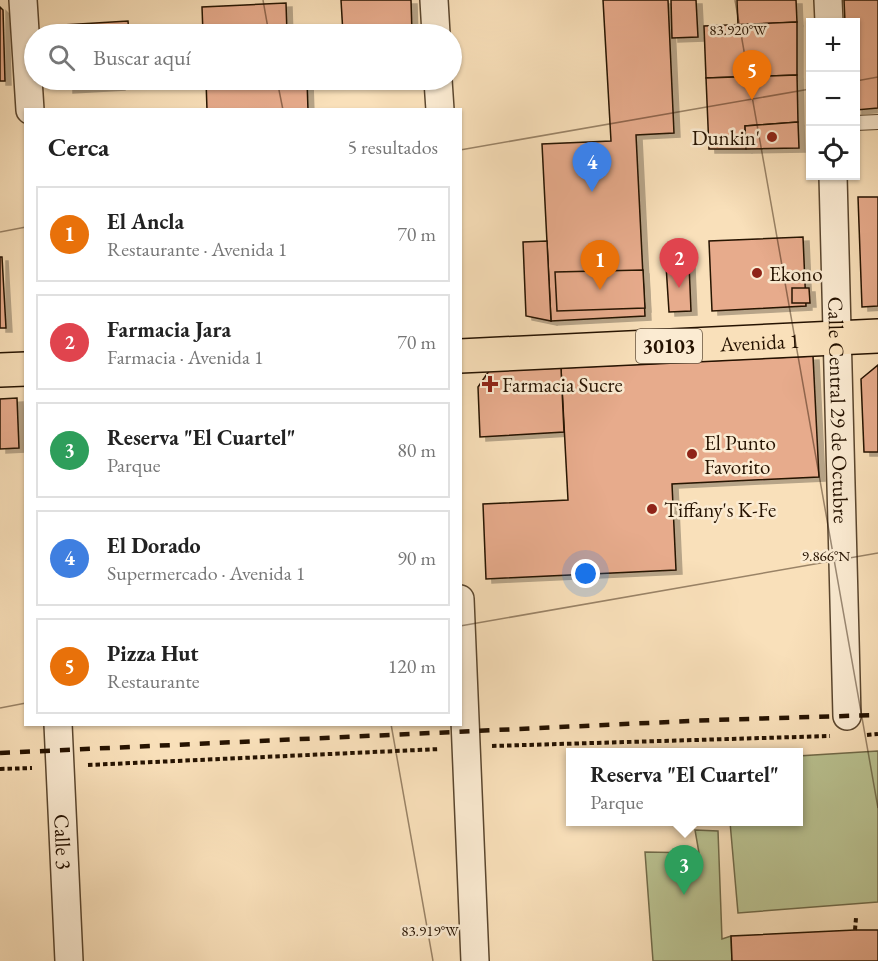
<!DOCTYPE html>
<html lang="es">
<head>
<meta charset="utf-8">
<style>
  body { margin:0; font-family:"EB Garamond",serif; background:#f6f6f6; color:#222 }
  .controls { position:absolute; right:18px; top:18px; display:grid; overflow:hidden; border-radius:0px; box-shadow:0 2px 4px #0004 }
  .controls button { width:54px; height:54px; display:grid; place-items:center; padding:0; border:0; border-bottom:2px solid #e0e0e0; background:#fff; color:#222; font:30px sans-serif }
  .you { position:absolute; left:586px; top:574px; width:21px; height:21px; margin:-15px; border:4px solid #fff; border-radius:50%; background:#1a73e8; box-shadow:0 0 0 9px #1a73e833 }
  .badge { display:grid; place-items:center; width:39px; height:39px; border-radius:50%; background:#0b8043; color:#fff; font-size:20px; font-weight:700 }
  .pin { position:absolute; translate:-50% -50px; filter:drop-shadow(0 2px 3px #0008) }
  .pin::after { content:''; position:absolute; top:32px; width:21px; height:18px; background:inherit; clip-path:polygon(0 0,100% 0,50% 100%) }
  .popup { position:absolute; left:566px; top:748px; width:237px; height:78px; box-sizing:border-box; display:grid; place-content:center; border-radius:0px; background:#fff; filter:drop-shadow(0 2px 4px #0005); font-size:20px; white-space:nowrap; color:#767676 }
  .popup b { font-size:22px; color:#222 }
  .popup::after { content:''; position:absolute; left:50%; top:100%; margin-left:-12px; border:12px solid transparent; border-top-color:#fff }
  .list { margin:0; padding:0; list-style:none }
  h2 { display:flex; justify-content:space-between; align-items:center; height:78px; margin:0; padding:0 24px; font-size:26px }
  h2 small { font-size:20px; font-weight:400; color:#767676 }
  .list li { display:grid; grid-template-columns:39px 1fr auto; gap:18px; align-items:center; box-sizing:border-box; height:96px; margin:0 12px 12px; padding:0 12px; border:2px solid #e0e0e0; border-radius:0px }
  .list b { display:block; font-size:22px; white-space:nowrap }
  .list p { margin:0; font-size:20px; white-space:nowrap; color:#767676 }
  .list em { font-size:20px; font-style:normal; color:#767676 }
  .icon { flex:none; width:33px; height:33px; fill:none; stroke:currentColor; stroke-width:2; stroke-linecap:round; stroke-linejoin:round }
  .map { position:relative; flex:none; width:878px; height:961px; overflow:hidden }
  .search { position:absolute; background:#fff; box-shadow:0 2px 4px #0004; left:24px; top:24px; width:438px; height:66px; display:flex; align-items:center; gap:15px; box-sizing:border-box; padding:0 21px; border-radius:33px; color:#767676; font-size:22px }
  .panel { position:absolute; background:#fff; box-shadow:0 2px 4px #0004; left:24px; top:108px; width:438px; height:618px; border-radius:0px }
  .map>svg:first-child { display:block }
  .green { fill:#bac392; stroke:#706a49; stroke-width:1.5 }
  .building { fill:#e7ab8c; stroke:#251200; stroke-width:1.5; filter:url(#shadow) }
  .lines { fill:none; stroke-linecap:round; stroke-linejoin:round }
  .lane-casing { stroke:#5a462e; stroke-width:16 }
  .street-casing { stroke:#5a462e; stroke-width:30 }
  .primary-casing { stroke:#251200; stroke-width:36 }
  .path { stroke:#251200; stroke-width:4; stroke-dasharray:4.5 3; stroke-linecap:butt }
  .lane { stroke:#fbebd2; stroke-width:14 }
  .street { stroke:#fbebd2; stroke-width:27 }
  .primary { stroke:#f9e0ba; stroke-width:33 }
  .rail { stroke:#251200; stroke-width:4.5; stroke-dasharray:10 10; stroke-linecap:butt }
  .ticks { fill:none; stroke:#251200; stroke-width:1.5; stroke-opacity:0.45 }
  .poi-dot { fill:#8f2418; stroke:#fbebd2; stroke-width:2 }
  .labels { text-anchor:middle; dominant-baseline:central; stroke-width:5; stroke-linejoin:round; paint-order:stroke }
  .shield { fill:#fbebd2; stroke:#65533f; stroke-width:1.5 }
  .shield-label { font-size:20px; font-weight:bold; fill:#251200 }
  .poi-label { font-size:21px; fill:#251200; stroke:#fbebd2; text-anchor:start }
  .street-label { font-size:21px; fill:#251200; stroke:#fbebd2 }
  .ticks-label { font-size:15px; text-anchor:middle; fill:#251200; stroke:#fbebd2; stroke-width:5; stroke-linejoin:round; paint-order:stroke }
</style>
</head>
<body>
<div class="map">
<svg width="878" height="961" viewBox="0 0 878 961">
  <defs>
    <filter id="shadow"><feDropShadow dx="6" dy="4" stdDeviation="0" flood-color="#0004"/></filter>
  </defs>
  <rect width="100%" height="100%" fill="#f9e0ba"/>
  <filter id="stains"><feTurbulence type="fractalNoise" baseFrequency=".00333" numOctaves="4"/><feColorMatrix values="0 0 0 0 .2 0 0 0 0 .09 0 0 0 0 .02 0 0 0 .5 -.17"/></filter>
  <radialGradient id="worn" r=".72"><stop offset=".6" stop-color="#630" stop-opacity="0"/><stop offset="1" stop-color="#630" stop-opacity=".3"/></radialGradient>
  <g class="green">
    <polygon points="878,751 878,902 738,913 730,822 798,822 798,756"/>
    <polygon points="695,830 718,831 722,939 731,936 732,961 653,961 645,852 699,853"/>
  </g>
  <g class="building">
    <polygon points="341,0 411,0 412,33 343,34"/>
    <polygon points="603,0 668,0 674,133 636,135 645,316 551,321 542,144 611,141"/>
    <polygon points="671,0 696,0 698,37 672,38"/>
    <polygon points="737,0 796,0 797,22 738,25"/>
    <polygon points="844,0 878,0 878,108 856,110 856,22 845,22"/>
    <polygon points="286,3 287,34 203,34 202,7"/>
    <polygon points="0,7 3,10 5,81 0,81"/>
    <polygon points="128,21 129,34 64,34 63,25"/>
    <polygon points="797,22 797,75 706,78 704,26"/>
    <polygon points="797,75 798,122 745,126 746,149 709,149 706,78"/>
    <polygon points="67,80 119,80 119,86 67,89"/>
    <polygon points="206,80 307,80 308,110 207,110"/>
    <polygon points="798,122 799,148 746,149 745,126"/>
    <polygon points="858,197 878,197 878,306 862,307"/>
    <polygon points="803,237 806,306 712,311 709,241"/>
    <polygon points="547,241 551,321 526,316 523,242"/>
    <polygon points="0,257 2,257 6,328 0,328"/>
    <polygon points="689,264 691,311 669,312 666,265"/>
    <polygon points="643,270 645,308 557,311 555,272"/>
    <polygon points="792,288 809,288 810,303 792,303"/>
    <polygon points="813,356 819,477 672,484 676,570 486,579 483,504 568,500 561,368"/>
    <polygon points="878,365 878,452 864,452 861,379"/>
    <polygon points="561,368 564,432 480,437 478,387 489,371"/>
    <polygon points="17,398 19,448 0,449 0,399"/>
    <polygon points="855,930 878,930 878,961 732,961 731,936"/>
  </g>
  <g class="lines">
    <defs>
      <polyline id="lane" points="856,123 878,122"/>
      <g id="street">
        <polyline points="23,0 30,110"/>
        <polyline points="434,0 436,34"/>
        <polyline points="828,0 829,22"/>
        <polyline points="438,80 440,110"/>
        <path id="s1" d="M833,176L847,716"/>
        <polyline points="460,599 475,961"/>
        <path id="s2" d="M58,724L69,961"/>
      </g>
      <g id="primary">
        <path id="s3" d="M460,356L878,336"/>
        <polyline points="0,370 26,369"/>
      </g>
    </defs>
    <use href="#lane" class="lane-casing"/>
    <use href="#street" class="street-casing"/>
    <use href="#primary" class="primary-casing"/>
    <g class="path">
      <polyline points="867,735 878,734"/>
      <polyline points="492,746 830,736"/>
      <polyline points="88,765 440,749"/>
      <polyline points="0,769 32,768"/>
      <polyline points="855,930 856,918"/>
    </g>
    <use href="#lane" class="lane"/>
    <use href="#street" class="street"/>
    <use href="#primary" class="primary"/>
    <polyline class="rail" points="0,753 712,720 878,715"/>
  </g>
  <path class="ticks" d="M263,0L269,34M735,0L878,808M277,80L283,110M856,81L878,77M460,150L810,89M0,232L26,227M460,626L878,553M0,708L26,703M391,724L433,961"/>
  <g class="poi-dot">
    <circle cx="772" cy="137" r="6"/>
    <circle cx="757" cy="273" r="6"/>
    <path d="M487 375h6v6h6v6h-6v6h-6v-6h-6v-6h6z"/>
    <circle cx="692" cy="454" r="6"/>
    <circle cx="652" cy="509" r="6"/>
  </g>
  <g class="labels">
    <rect class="shield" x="636" y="329" width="66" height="34" rx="4.5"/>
    <g class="shield-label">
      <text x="669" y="346">30103</text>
    </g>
    <g class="poi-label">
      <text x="760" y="137" text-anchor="end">Dunkin'</text>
      <text x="769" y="273">Ekono</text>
      <text x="502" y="384">Farmacia Sucre</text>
      <text x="704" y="442">El Punto<tspan x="704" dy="24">Favorito</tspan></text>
      <text x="664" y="509">Tiffany's K-Fe</text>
    </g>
    <g class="street-label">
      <text stroke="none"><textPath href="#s3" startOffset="300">Avenida 1</textPath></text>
      <text stroke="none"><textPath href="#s1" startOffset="234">Calle Central 29 de Octubre</textPath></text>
      <text stroke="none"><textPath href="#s2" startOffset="118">Calle 3</textPath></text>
    </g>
  </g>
  <g class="ticks-label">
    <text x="738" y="35">83.920°W</text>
    <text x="826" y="561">9.866°N</text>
    <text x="430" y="936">83.919°W</text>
  </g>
  <rect width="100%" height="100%" filter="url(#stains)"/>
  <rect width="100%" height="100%" fill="url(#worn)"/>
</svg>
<div class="controls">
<button>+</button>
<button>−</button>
<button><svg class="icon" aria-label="locate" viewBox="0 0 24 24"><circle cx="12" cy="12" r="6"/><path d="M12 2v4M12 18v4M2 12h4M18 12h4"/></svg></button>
</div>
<div class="you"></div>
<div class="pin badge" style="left:600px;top:290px;background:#e8710a">1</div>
<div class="pin badge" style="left:679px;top:288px;background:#e0444e">2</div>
<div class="pin badge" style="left:684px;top:895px;background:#2e9e5b">3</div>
<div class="popup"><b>Reserva &quot;El Cuartel&quot;</b>Parque</div>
<div class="pin badge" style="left:592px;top:192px;background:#3f7fe0">4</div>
<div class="pin badge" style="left:752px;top:100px;background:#e8710a">5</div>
<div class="search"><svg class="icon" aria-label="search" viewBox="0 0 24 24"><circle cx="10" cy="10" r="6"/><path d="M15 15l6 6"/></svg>Buscar aquí</div>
<section class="panel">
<h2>Cerca<small>5 resultados</small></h2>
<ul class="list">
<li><span class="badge" style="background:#e8710a">1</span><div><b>El Ancla</b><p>Restaurante · Avenida 1</p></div><em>70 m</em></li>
<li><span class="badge" style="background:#e0444e">2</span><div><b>Farmacia Jara</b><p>Farmacia · Avenida 1</p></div><em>70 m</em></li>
<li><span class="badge" style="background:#2e9e5b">3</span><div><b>Reserva &quot;El Cuartel&quot;</b><p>Parque</p></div><em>80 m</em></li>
<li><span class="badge" style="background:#3f7fe0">4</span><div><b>El Dorado</b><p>Supermercado · Avenida 1</p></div><em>90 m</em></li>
<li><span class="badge" style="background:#e8710a">5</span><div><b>Pizza Hut</b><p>Restaurante</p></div><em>120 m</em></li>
</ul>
</section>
</div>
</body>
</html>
